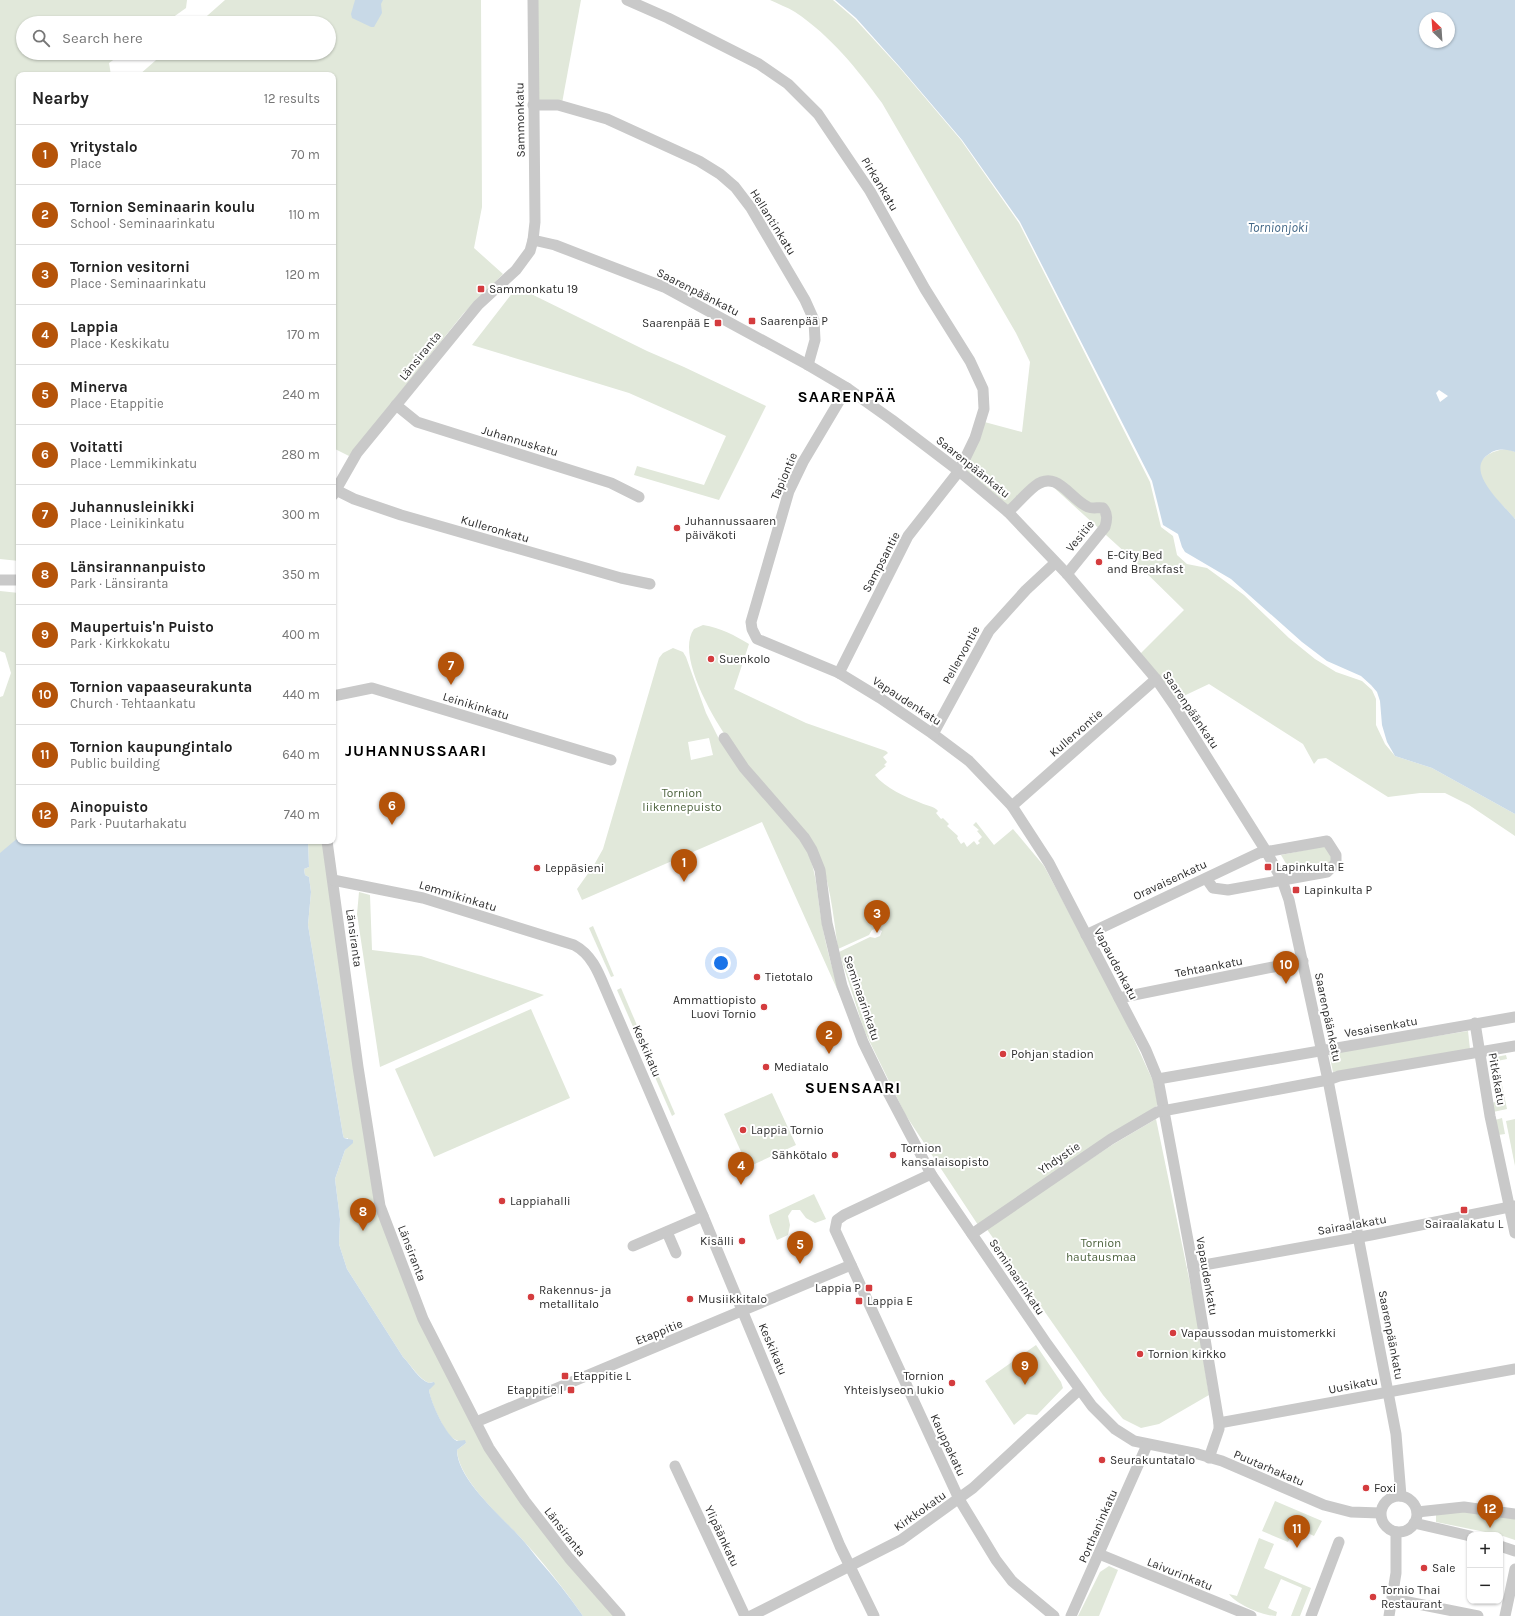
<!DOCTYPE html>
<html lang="en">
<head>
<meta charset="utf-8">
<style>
  body { margin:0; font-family:Karla,sans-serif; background:#f6f6f6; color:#222 }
  .controls { position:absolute; right:12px; bottom:12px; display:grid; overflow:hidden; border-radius:8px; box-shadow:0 1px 3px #0004 }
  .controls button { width:36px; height:36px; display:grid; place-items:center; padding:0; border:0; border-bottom:1px solid #e0e0e0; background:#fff; color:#222; font:20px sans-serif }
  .compass { position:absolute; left:1419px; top:12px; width:36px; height:36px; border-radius:50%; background:#fff; box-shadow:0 1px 3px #0004; rotate:335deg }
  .you { position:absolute; left:721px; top:963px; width:14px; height:14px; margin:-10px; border:3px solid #fff; border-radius:50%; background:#1a73e8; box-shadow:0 0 0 6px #1a73e833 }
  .badge { display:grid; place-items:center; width:26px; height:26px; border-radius:50%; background:#b45309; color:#fff; font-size:13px; font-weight:700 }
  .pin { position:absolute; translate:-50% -33px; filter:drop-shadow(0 1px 2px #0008) }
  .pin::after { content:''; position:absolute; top:21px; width:14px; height:12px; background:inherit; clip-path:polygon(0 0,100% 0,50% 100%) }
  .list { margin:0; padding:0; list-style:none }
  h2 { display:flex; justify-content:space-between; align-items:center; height:52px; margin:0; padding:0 16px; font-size:17px }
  h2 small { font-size:13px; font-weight:400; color:#767676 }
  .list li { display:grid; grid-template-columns:26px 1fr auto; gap:12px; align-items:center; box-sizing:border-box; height:60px; padding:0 16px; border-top:1px solid #e0e0e0 }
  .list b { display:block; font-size:15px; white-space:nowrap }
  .list p { margin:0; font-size:13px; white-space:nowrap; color:#767676 }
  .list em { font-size:13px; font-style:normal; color:#767676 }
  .icon { flex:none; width:22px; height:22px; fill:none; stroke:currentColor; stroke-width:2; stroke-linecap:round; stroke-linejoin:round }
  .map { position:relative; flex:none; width:1515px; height:1616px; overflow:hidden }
  .search { position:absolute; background:#fff; box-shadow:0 1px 3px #0004; left:16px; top:16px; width:320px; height:44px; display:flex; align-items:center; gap:10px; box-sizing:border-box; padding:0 14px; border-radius:22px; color:#767676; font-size:15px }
  .panel { position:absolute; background:#fff; box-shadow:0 1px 3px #0004; left:16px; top:72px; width:320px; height:772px; border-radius:8px }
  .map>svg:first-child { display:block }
  .green { fill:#e1e8da; fill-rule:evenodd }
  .water { fill:#c8d9e7; fill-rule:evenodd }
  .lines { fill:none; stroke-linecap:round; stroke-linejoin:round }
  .minor { stroke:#c9c9c9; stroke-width:11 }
  .poi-dot { fill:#d43c3e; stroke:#fff; stroke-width:1.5 }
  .labels { text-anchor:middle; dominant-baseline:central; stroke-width:4; stroke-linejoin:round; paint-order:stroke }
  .street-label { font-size:12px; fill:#2c2c2c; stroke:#fff }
  .poi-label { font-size:12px; fill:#2c2c2c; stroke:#fff; text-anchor:start }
  .park-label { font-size:12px; fill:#4d633e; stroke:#fff }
  .water-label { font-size:13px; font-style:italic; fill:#426786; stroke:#fff }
  .district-label { font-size:16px; font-weight:bold; letter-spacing:1px; fill:#000; stroke:#fff }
</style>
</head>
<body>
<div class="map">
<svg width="1515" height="1616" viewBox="0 0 1515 1616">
  <rect width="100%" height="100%" fill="#fff"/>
  <g class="green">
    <polygon points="0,0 187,0 186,8 165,23 23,23 23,53 123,53 109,63 111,75 19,75 19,237 17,255 19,561 0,559"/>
    <polygon points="225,0 481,0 482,207 474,248 503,274 463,314 349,456 333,448 333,75 139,75 164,53 329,53 329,23 199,23"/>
    <polygon points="535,0 581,0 562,103 536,102"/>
    <path d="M770,0H833L855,19L899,67L961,140L1019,223L1150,482L1161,527L1173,536L1177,555L1187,564L1207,568L1244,595L1289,638L1315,659L1336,672L1362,681L1372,690L1376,699V725L1385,744L1395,756L1432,768L1515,814V836L1469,805L1445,793H1420L1388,797L1326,758L1318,759L1314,764L1303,744L1209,684L1171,702L1134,660L1184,610L1128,555L1051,485L1038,489L1008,517L956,469L977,420L1022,432L1030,362L1016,333L882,103C857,69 831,36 795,12C787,7 778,4 770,0Z"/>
    <polygon points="517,287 647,351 684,367 766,406 719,500 634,475 637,466 704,485 726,436 629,393 472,345"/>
    <path d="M1507,449L1515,452V519C1504,506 1488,493 1481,478C1473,459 1492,450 1507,449Z"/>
    <polygon points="0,591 19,593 19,841 0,884 0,697 3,696 11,673 5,653 0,651"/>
    <path d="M703,625C721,628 734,635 749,644L734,689L806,723L886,751L888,753L883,757L887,762L884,765L886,766L875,775C885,788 906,797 921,803C927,806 934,806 938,811L936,813L941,819L943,818L949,824L947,826L958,836L957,838L961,844L964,842L967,847L974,841L977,845L980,843L978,841L982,837L977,831L979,830L973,825L976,822L994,845L1013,829L1044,866L1115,998L1153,1081L1158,1105L978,1225L905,1114L864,1030L839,952L870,937L875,938L880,936L882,931L877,928L872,930L869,935L838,949C833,913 830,879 815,845C790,810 757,780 732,745C715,722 675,655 694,629Z"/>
    <path d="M673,648L683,652L686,657L706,713L719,739L802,840C818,870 816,891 822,923C826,948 834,974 841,998L762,822L582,900L577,889L594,865L603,849L659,658L663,653ZM709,738L713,755L691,760L688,742Z"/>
    <path d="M308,841H323L378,1206L486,1449L616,1616H583C564,1589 543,1562 520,1537C501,1517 458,1479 457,1450L466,1443C462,1442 457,1441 454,1439C445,1434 430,1401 429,1390L433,1382L429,1383C420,1380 411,1365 403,1357L347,1269L339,1244L340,1219L335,1179L345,1150L348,1146V1138H344L343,1135L308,925L311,892L309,877L305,875L304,869L309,867Z"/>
    <polygon points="1325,846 1331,851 1332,860 1328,866 1291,872 1281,855"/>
    <polygon points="359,892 370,895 372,950 421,956 544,995 380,1067 357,914"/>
    <polygon points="593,926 614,976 611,977 589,928"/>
    <polygon points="621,988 675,1114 672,1116 617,990"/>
    <polygon points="531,1009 570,1098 434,1157 395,1069"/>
    <polygon points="1468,1031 1470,1049 1333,1072 1329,1053"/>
    <polygon points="1506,1055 1507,1059 1497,1061 1507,1109 1493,1112 1491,1103 1500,1101 1491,1058"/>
    <polygon points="772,1093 796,1145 748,1167 724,1114"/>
    <polygon points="1502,1118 1505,1134 1498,1135 1495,1120"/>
    <polygon points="1156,1119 1196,1312 1209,1395 1159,1424 1141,1428 1123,1419 1103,1395 986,1228 1112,1145"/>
    <polygon points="1515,1119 1515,1166 1506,1121"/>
    <polygon points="814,1194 826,1219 815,1223 806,1218 800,1210 792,1210 788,1216 790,1225 788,1235 777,1240 770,1222 769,1215"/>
    <polygon points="1036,1345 1061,1382 1063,1388 1037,1415 1027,1414 1014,1425 985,1381"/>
    <polygon points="1275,1501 1322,1521 1314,1536 1295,1527 1288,1542 1262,1531"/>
    <polygon points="1463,1511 1515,1518 1515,1540 1500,1535 1436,1522 1436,1514"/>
    <path d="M1259,1538L1274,1544L1264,1568L1311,1588L1300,1616H1291L1302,1588L1281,1579L1268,1608L1277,1612L1276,1616C1263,1616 1236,1604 1229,1594L1237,1596Z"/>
    <polygon points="1109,1566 1118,1570 1099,1616 1078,1616 1100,1572"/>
  </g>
  <g class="water">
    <polygon points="355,0 383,0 381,4 382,13 374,27 371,27 352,18 351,14"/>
    <path d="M835,0H1515V452C1506,449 1497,448 1489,454C1463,470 1503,504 1515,519V814L1432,768L1395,756L1387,742L1382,725L1380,701L1377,692L1371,685L1361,676L1327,661L1302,642L1231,579L1185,552L1182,547L1178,534L1163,525L1152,481L1020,222L962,140L899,66L856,18ZM1425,18H1449V42H1425ZM1439,390L1448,396L1440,402L1436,393Z"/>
    <path d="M19,837V841H308L309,867L304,869L305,875L309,877L311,892L308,925L343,1135L344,1138L353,1140V1143L345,1150L335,1179L340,1219L339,1244L347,1269L403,1357C411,1365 419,1380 429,1383L434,1382L435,1384L429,1390C431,1403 446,1436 457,1441L465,1440L466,1443L457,1450C457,1479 502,1517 520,1537C527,1544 532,1552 538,1559C554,1577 569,1596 583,1616H0V853Z"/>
  </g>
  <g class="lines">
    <g class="minor">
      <polyline points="627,0 668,18 759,64 788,84 818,114 870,191 925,289 970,361 983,389 984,409 975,438 959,471 908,536 839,673"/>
      <polyline points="533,105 558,105 607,119 699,161 720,174 735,187 751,208 805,300 814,320 815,340 808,365"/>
      <polyline points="533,240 555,245 664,287 808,365 847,388 892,420 959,471 1008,512 1067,574 1156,679 1176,708 1266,851 1282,880 1289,900 1328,1080 1388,1392 1396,1434 1401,1496"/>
      <polyline points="847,388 803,462 789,491 751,622 752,629 757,639 839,673 880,698 933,734 969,761 1012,806 1049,863 1146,1050 1158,1079 1193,1267 1219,1423 1219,1429 1209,1458"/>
      <polyline points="396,405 417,422 611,483 639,497"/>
      <polyline points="336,490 354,499 401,515 621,578 650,584"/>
      <polyline points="333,495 357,453 478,305 516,270 530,251 533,240 535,222 533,0"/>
      <path d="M1008,512C1017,504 1025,494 1035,486C1057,469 1070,499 1088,507C1093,509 1098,507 1103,508C1108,514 1107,520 1105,527L1067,574"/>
      <polyline points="0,580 19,580"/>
      <polyline points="333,696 372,688 611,760"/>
      <polyline points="933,734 989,631 1026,590 1055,563"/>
      <polyline points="724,738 744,768 804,837 812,850 820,870 827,923 842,986 863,1042 883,1083 931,1174 1047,1344 1092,1406 1115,1429 1134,1441 1198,1454 1222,1461 1324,1505 1351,1512 1380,1513"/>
      <polyline points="1012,806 1156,679"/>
      <polyline points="327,841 358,1067 380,1206 423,1319 489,1448 525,1501 569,1558 620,1616"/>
      <path d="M333,880L423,898L574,945C591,954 598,971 605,988L703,1216L840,1546L874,1616"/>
      <polyline points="1086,935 1259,853 1327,841 1336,855 1336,863 1327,872 1228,890 1213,888 1206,878"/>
      <polyline points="1119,998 1303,961"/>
      <polyline points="1475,1023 1490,1116 1515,1233"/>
      <polyline points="1158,1079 1515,1017"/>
      <polyline points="931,1174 844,1215 837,1220 835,1230 959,1499 996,1560 1012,1581 1054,1616"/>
      <polyline points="667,1232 676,1253"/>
      <polyline points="972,1234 1111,1139 1157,1112 1328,1080 1339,1076 1515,1046"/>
      <polyline points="633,1246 703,1216"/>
      <polyline points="1193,1267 1371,1235 1515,1206"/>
      <polyline points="476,1422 851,1265"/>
      <polyline points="1219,1423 1515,1369"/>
      <polyline points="675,1466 745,1616"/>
      <circle cx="1399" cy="1514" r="18"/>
      <polyline points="1417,1512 1464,1507 1515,1514"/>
      <polyline points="1414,1523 1470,1536"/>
      <polyline points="1500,1546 1515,1551"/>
      <polyline points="1099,1554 1251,1616"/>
      <polyline points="1393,1599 1478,1616"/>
      <polyline points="751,1616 901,1540 973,1488 1079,1390"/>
      <polyline points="1071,1616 1147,1445"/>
      <polyline points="1311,1616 1339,1542"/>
      <polyline points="1389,1616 1396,1573 1396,1532"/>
      <polyline points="1505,1616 1515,1569"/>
    </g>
  </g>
  <g class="poi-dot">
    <rect x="477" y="285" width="8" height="8" rx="2"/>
    <rect x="748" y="317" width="8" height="8" rx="2"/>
    <rect x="714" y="319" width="8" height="8" rx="2"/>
    <circle cx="677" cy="528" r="4"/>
    <circle cx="1099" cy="562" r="4"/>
    <circle cx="711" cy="659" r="4"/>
    <rect x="1264" y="863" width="8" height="8" rx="2"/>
    <circle cx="537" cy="868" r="4"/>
    <rect x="1292" y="886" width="8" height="8" rx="2"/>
    <circle cx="757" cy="977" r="4"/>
    <circle cx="764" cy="1007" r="4"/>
    <circle cx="1003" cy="1054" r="4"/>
    <circle cx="766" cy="1067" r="4"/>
    <circle cx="743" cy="1130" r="4"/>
    <circle cx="835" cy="1155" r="4"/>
    <circle cx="893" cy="1155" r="4"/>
    <circle cx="502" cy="1201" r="4"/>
    <rect x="1460" y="1206" width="8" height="8" rx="2"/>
    <circle cx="742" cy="1241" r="4"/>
    <rect x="865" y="1284" width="8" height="8" rx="2"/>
    <circle cx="531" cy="1297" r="4"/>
    <circle cx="690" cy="1299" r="4"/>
    <rect x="855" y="1297" width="8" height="8" rx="2"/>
    <circle cx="1173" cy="1333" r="4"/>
    <circle cx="1140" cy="1354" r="4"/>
    <rect x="561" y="1372" width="8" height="8" rx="2"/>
    <circle cx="952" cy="1383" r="4"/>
    <rect x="567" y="1386" width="8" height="8" rx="2"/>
    <circle cx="1102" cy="1460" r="4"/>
    <circle cx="1366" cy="1488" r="4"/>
    <circle cx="1424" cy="1568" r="4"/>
    <circle cx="1373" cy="1597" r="4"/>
  </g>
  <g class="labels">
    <g class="street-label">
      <text transform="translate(520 120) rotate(-91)">Sammonkatu</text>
      <text transform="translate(880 184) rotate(59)">Pirkankatu</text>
      <text transform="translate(773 222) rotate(58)">Hellantinkatu</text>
      <text transform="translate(698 292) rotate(27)">Saarenpäänkatu</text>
      <text transform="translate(420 356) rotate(-51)">Länsiranta</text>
      <text transform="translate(520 441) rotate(17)">Juhannuskatu</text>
      <text transform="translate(973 467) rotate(39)">Saarenpäänkatu</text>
      <text transform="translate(784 476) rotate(-67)">Tapiontie</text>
      <text transform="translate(495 529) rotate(16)">Kulleronkatu</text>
      <text transform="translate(1080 536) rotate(-51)">Vesitie</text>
      <text transform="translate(881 562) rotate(-62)">Sampsantie</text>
      <text transform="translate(961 655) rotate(-61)">Pellervontie</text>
      <text transform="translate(907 701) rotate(33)">Vapaudenkatu</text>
      <text transform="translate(476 706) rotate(17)">Leinikinkatu</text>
      <text transform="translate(1191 710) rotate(56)">Saarenpäänkatu</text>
      <text transform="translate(1076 733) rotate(-41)">Kullervontie</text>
      <text transform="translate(1170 880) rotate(-25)">Oravaisenkatu</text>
      <text transform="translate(458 896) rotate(17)">Lemmikinkatu</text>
      <text transform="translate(354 938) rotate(82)">Länsiranta</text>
      <text transform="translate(1116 964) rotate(62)">Vapaudenkatu</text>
      <text transform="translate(1209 967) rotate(-11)">Tehtaankatu</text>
      <text transform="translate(862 998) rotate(71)">Seminaarinkatu</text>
      <text transform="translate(1328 1017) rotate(78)">Saarenpäänkatu</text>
      <text transform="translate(1381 1027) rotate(-10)">Vesaisenkatu</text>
      <text transform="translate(647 1051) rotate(67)">Keskikatu</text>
      <text transform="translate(1497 1079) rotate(80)">Pitkäkatu</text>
      <text transform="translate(1059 1158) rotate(-34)">Yhdystie</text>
      <text transform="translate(1352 1225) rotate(-10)">Sairaalakatu</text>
      <text transform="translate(412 1253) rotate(69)">Länsiranta</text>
      <text transform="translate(1207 1276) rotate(80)">Vapaudenkatu</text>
      <text transform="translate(1017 1277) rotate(56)">Seminaarinkatu</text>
      <text transform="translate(659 1332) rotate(-22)">Etappitie</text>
      <text transform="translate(1391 1335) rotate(79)">Saarenpäänkatu</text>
      <text transform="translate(773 1349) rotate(67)">Keskikatu</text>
      <text transform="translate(1353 1385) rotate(-11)">Uusikatu</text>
      <text transform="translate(948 1445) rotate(65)">Kauppakatu</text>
      <text transform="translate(1269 1468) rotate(23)">Puutarhakatu</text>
      <text transform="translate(920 1511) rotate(-35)">Kirkkokatu</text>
      <text transform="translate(1098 1526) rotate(-66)">Porthaninkatu</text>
      <text transform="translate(565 1532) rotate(52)">Länsiranta</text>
      <text transform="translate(722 1536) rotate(65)">Ylipäänkatu</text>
      <text transform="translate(1180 1574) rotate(22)">Laivurinkatu</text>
    </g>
    <g class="poi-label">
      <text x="489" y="289">Sammonkatu 19</text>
      <text x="760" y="321">Saarenpää P</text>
      <text x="710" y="323" text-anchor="end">Saarenpää E</text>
      <text x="685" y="521">Juhannussaaren<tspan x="685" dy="14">päiväkoti</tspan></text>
      <text x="1107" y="555">E-City Bed<tspan x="1107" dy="14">and Breakfast</tspan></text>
      <text x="719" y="659">Suenkolo</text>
      <text x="1276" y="867">Lapinkulta E</text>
      <text x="545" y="868">Leppäsieni</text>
      <text x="1304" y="890">Lapinkulta P</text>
      <text x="765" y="977">Tietotalo</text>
      <text x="756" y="1000" text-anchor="end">Ammattiopisto<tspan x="756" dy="14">Luovi Tornio</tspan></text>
      <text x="1011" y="1054">Pohjan stadion</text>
      <text x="774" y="1067">Mediatalo</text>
      <text x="751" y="1130">Lappia Tornio</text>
      <text x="901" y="1148">Tornion<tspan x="901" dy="14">kansalaisopisto</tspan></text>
      <text x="827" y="1155" text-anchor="end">Sähkötalo</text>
      <text x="510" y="1201">Lappiahalli</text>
      <text x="1464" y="1224" text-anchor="middle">Sairaalakatu L</text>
      <text x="734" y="1241" text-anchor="end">Kisälli</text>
      <text x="861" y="1288" text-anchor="end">Lappia P</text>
      <text x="539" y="1290">Rakennus- ja<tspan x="539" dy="14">metallitalo</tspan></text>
      <text x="698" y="1299">Musiikkitalo</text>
      <text x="867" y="1301">Lappia E</text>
      <text x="1181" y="1333">Vapaussodan muistomerkki</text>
      <text x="1148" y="1354">Tornion kirkko</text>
      <text x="573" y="1376">Etappitie L</text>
      <text x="944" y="1376" text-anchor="end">Tornion<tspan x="944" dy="14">Yhteislyseon lukio</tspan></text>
      <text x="563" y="1390" text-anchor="end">Etappitie I</text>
      <text x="1110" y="1460">Seurakuntatalo</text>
      <text x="1374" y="1488">Foxi</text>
      <text x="1432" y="1568">Sale</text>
      <text x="1381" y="1590">Tornio Thai<tspan x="1381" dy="14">Restaurant</tspan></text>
    </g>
    <g class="park-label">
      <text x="682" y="793">Tornion<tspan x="682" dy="14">liikennepuisto</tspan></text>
      <text x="1101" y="1243">Tornion<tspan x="1101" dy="14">hautausmaa</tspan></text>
    </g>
    <g class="water-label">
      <text x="1278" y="227">Tornionjoki</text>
    </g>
    <g class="district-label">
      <text x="847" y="396">SAARENPÄÄ</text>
      <text x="416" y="750">JUHANNUSSAARI</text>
      <text x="853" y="1087">SUENSAARI</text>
    </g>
  </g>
</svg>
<div class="controls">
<button>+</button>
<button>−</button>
</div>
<svg class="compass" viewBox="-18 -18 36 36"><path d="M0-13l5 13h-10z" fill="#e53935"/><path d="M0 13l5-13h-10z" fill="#767676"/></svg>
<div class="you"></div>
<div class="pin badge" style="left:684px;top:882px">1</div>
<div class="pin badge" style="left:829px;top:1054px">2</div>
<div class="pin badge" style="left:877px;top:933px">3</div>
<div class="pin badge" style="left:741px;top:1185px">4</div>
<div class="pin badge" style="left:800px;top:1264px">5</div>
<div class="pin badge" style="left:392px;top:825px">6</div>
<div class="pin badge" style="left:451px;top:685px">7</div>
<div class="pin badge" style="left:363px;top:1231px">8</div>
<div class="pin badge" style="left:1025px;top:1385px">9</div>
<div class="pin badge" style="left:1286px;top:984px">10</div>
<div class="pin badge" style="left:1297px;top:1548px">11</div>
<div class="pin badge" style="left:1490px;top:1528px">12</div>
<div class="search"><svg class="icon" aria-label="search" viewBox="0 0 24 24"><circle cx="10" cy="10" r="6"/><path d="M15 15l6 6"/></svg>Search here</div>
<section class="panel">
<h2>Nearby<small>12 results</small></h2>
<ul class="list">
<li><span class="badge">1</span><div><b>Yritystalo</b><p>Place</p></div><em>70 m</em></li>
<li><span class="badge">2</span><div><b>Tornion Seminaarin koulu</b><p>School · Seminaarinkatu</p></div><em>110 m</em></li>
<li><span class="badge">3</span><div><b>Tornion vesitorni</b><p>Place · Seminaarinkatu</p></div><em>120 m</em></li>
<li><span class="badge">4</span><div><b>Lappia</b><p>Place · Keskikatu</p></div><em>170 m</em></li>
<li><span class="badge">5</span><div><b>Minerva</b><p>Place · Etappitie</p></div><em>240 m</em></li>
<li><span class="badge">6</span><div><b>Voitatti</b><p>Place · Lemmikinkatu</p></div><em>280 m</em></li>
<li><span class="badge">7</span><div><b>Juhannusleinikki</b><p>Place · Leinikinkatu</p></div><em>300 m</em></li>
<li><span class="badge">8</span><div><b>Länsirannanpuisto</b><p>Park · Länsiranta</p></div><em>350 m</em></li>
<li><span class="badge">9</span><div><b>Maupertuis'n Puisto</b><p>Park · Kirkkokatu</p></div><em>400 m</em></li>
<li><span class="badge">10</span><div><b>Tornion vapaaseurakunta</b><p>Church · Tehtaankatu</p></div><em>440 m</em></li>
<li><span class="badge">11</span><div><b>Tornion kaupungintalo</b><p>Public building</p></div><em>640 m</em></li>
<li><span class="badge">12</span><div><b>Ainopuisto</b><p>Park · Puutarhakatu</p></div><em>740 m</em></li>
</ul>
</section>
</div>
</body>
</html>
